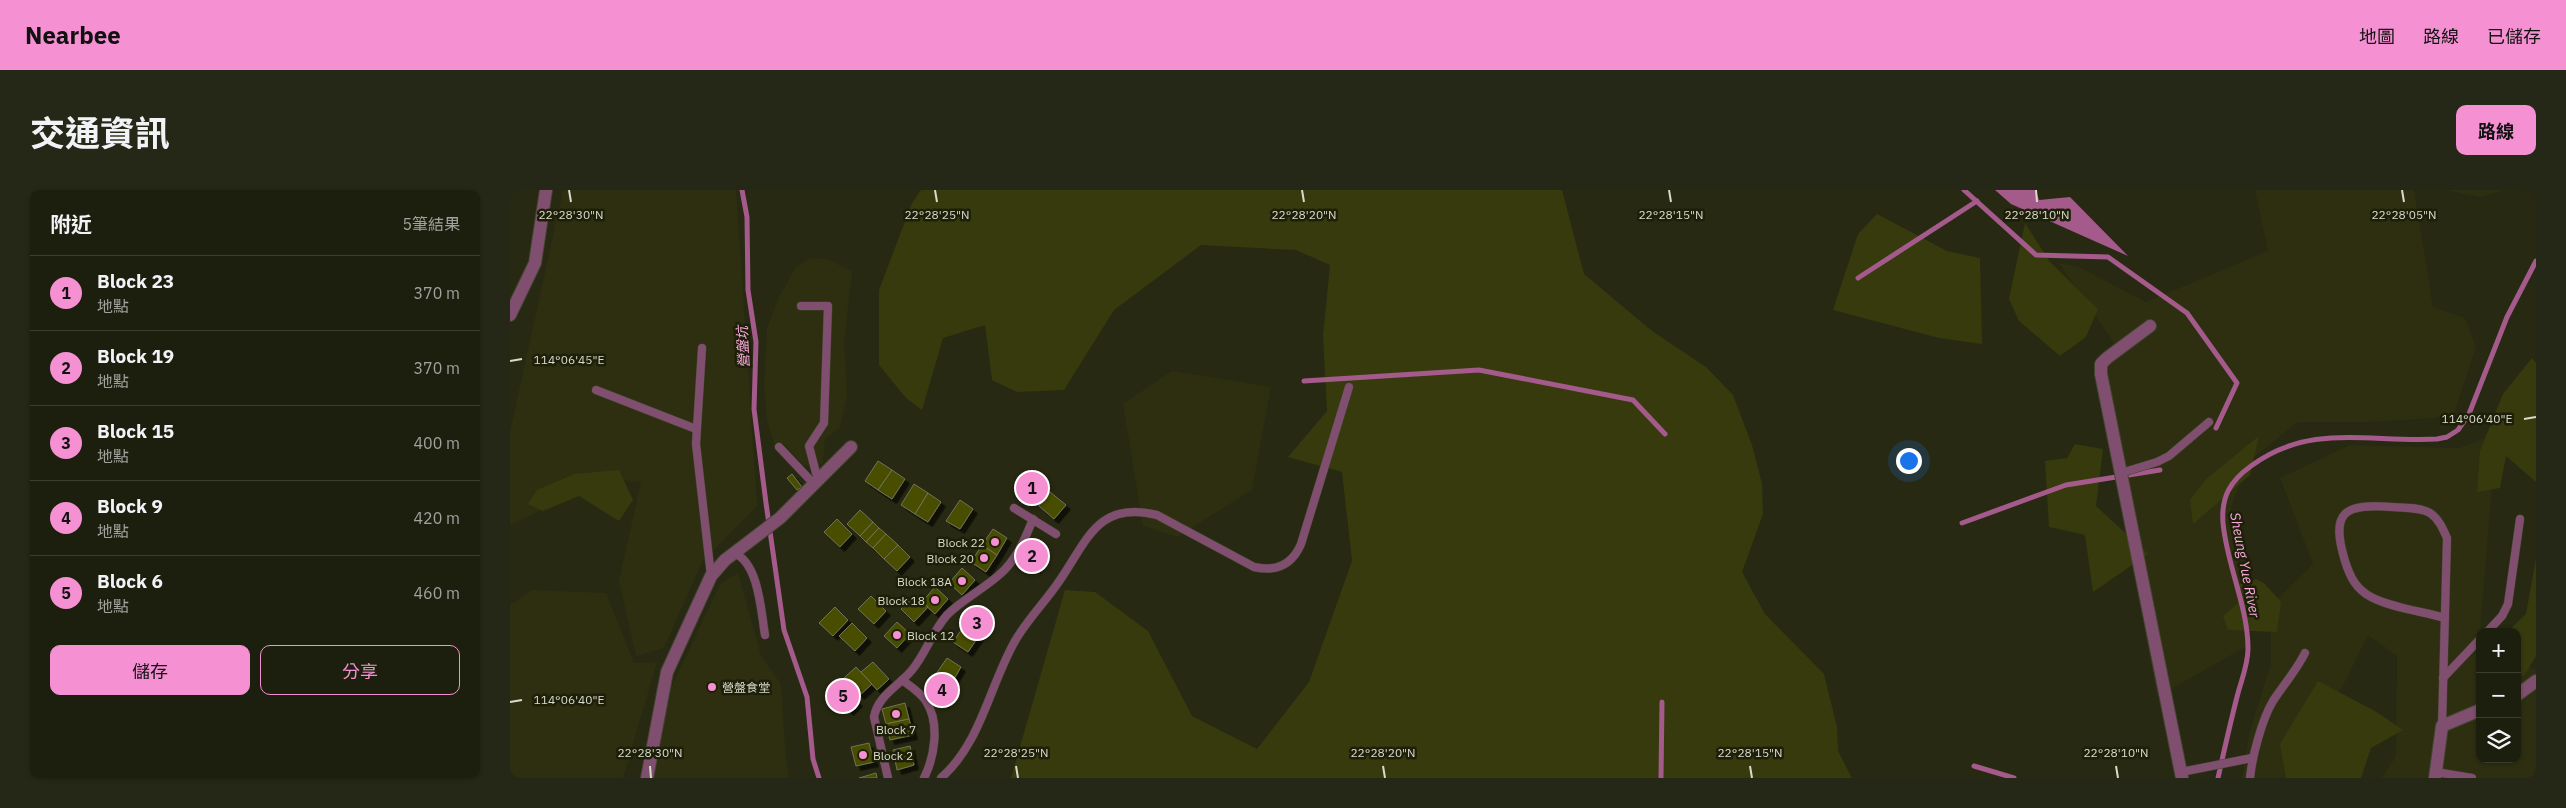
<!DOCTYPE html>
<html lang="zh-TW">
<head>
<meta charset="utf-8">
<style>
  body { margin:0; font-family:"IBM Plex Sans","Noto Sans TC",sans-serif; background:#252717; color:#f1f3f6 }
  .controls { position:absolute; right:15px; bottom:15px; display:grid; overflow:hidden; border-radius:10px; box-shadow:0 1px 4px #0004 }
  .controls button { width:45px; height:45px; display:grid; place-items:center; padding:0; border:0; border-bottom:1px solid #3b3d2e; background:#1d1f0e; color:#f1f3f6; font:25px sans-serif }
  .you { position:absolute; left:1398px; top:270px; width:18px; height:18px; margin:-12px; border:4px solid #fff; border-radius:50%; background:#1a73e8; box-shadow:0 0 0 8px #1a73e833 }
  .badge { display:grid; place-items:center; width:32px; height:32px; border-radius:50%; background:#f591d2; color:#111; font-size:16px; font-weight:700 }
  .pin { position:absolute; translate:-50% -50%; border:2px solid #fff; box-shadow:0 1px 5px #0006 }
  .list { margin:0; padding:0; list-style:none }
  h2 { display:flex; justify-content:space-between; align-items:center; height:65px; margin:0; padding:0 20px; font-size:21px }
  h2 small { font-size:16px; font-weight:400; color:#a0a29e }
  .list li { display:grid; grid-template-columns:32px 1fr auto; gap:15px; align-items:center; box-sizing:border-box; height:75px; padding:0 20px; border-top:1px solid #3b3d2e }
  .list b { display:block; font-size:19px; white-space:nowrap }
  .list p { margin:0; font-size:16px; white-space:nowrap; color:#a0a29e }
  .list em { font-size:16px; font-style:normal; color:#a0a29e }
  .actions { display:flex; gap:10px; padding:15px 20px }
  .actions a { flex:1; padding:11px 0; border:1px solid #f591d2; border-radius:10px; text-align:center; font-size:18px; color:#f591d2 }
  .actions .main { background:#f591d2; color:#111 }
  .icon { flex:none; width:28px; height:28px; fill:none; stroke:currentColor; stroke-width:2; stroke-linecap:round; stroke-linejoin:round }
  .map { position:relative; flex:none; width:2026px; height:588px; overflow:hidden; border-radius:10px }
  header { display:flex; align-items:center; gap:30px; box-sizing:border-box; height:70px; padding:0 25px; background:#f591d2; color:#111 }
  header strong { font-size:24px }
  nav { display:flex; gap:28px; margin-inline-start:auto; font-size:18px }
  .intro { display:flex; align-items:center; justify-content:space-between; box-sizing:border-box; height:120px; padding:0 30px }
  h1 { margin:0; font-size:35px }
  .button { padding:12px 22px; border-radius:10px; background:#f591d2; color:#111; font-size:18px; font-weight:700 }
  main { display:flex; gap:30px; padding:0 30px }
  aside { flex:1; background:#1d1f0e; border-radius:10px; box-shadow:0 1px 4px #0004 }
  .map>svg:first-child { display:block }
  .built { fill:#2d2f10 }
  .green { fill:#373a0d }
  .water { fill:#a45a8b }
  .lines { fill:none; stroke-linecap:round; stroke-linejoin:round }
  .stream { stroke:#a45a8b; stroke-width:5 }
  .building { fill:#4a4e00; stroke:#70735a; filter:url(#shadow) }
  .lane-casing { stroke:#434530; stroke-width:9 }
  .street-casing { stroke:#434530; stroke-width:14 }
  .lane { stroke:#804f6f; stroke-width:8 }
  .street { stroke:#804f6f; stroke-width:12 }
  .ticks { fill:none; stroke:#d9dbcd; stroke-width:2 }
  .poi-dot { fill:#f591d2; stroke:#1d1f08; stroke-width:2 }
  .labels { text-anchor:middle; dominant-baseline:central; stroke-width:5; stroke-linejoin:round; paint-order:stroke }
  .poi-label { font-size:12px; fill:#d9dbcd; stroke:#1d1f08; text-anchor:end }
  .water-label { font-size:14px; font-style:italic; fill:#fba9de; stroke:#1d1f08 }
  .ticks-label { font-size:12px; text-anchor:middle; fill:#d9dbcd; stroke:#1d1f08; stroke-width:5; stroke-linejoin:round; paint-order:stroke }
</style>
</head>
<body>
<header>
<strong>Nearbee</strong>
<nav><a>地圖</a><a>路線</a><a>已儲存</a></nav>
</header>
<div class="intro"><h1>交通資訊</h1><a class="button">路線</a></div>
<main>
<aside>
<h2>附近<small>5筆結果</small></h2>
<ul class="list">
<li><span class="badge">1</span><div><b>Block 23</b><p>地點</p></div><em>370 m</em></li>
<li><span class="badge">2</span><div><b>Block 19</b><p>地點</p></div><em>370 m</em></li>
<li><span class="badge">3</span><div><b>Block 15</b><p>地點</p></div><em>400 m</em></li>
<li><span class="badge">4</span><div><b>Block 9</b><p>地點</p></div><em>420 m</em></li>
<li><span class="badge">5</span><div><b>Block 6</b><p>地點</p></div><em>460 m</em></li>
</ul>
<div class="actions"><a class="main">儲存</a><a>分享</a></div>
</aside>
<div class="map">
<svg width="2026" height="588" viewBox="0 0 2026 588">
  <defs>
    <filter id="shadow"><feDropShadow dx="4.5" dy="4.5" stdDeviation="0" flood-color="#0009"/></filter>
  </defs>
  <rect width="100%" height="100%" fill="#272912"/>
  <g class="built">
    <polygon points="53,0 226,0 247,316 192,372 154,458 126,466 109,391 131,292 97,289 0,335 0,242"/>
    <polygon points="1745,0 1904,0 1923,117 1955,128 1966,157 1943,227 1856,232 1788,232 1738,272 1721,317 1739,455 1647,507 1586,172 1604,153 1549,73 1569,77 1636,112 1758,61"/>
    <polygon points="1935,0 1995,0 1971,7"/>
    <polygon points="301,68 317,69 342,81 334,153 337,205 330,238 315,249 313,272 309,276 293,275 273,253 266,261 257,230 254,195 257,138 268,109 286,77"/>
    <polygon points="662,181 761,197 742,300 667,347 633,336 613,214"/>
    <polygon points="1986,244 1968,468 1970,569 2007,569 2007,474 2016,476 2026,480 2026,588 1872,588 1886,566 1887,466 1858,445 1836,490 1797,556 1789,588 1732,588 1740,541 1761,473 1761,415 1803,374 1770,288 1840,255 1949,258"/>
    <polygon points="228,383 251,465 271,494 276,570 279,588 142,588 161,498 210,394"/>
    <polygon points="22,400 96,403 124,473 147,472 113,588 0,588 0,415"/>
  </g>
  <g class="green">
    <polygon points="411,0 1052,0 1074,84 1142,141 1196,177 1223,205 1242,255 1252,294 1253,324 1232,382 1255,424 1314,484 1327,537 1328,561 1342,588 501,588 555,400 585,402 638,441 682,526 747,559 799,492 842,371 832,282 778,267 817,221 813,146 820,75 786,60 691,55 604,120 554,200 507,202 482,190 475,135 433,148 412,220 396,208 369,175 369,100 402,13"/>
    <polygon points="1367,24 1437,61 1470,68 1472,154 1429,148 1323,120 1348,44"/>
    <polygon points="1515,33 1540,72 1588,119 1576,147 1550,166 1509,131 1499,109"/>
    <polygon points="2022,168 2026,173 2026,292 1996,266 1990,298 1967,302 1970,261 1993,204"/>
    <polygon points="1749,246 1740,285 1683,334 1680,310 1696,289"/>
    <polygon points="1565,254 1593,259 1586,316 1638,364 1583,402 1575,345 1539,337 1535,271 1557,268"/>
    <polygon points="109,280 123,310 109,331 69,306 33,321 18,314 27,300 64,284"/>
    <polygon points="2026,368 2026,466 2013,487 2007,480 2007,442 1997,442 2016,424"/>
    <polygon points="1746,389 1754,393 1771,412 1767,442 1718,440 1713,426 1728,413 1724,396"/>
    <polygon points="1808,491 1865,521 1893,540 1861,558 1851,588 1776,588 1770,554"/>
  </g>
  <polygon class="water" points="1485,0 1526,0 1529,10 1560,7 1618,66 1501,14"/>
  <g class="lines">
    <g class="stream">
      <polyline points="232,0 237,27 238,100 246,152 244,219 256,313 274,440 297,507 303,569 309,588"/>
      <polyline points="1454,0 1526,65 1598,67 1677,123 1727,193 1706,238"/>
      <polyline points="1348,88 1467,11"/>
      <polyline points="794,191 969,180 1123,210 1155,244"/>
      <polyline points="1452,333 1556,295 1650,280"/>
      <polyline points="1464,576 1504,588"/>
      <polyline points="1151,588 1152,512"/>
      <path d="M1708,588C1714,561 1720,534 1727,507C1731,491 1738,475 1738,459C1738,416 1717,376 1713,333C1711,307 1720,291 1741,276C1800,232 1861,253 1927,249L1937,247L1948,240L1959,224L1997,127L2026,71"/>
    </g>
  </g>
  <g class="building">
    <polygon points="368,271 382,280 368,300 355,291"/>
    <polygon points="382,280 395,289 382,309 368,300"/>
    <polygon points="282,284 292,297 287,300 277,288"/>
    <polygon points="520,285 535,298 524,311 509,299"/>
    <polygon points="404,294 418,303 405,324 391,315"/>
    <polygon points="540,302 556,315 544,329 529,316"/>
    <polygon points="418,303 431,312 418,332 405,324"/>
    <polygon points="450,310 463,319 450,339 436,331"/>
    <polygon points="350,320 363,332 350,346 337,334"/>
    <polygon points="327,329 342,344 330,357 314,342"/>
    <polygon points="363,332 369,338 356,352 350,346"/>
    <polygon points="369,338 376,344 363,358 356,352"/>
    <polygon points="483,339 497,348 487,365 472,355"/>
    <polygon points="376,344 388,355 374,369 363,358"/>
    <polygon points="519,353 535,361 526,379 510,371"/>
    <polygon points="388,355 400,367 387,381 374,369"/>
    <polygon points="472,355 487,365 476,382 461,372"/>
    <polygon points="452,378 465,390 452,405 439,393"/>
    <polygon points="425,397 438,409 425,424 412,412"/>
    <polygon points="405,405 418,417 404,432 391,419"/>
    <polygon points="361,406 376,421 364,434 348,419"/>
    <polygon points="325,417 338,430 323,446 309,433"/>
    <polygon points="465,419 480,429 469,446 454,436"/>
    <polygon points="387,432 400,444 387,458 374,446"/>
    <polygon points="342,433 357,448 345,461 329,446"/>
    <polygon points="454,436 469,446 458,462 443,452"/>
    <polygon points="437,468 451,477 441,494 426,484"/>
    <polygon points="363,472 379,489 367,500 351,482"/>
    <polygon points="346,477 362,494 350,505 334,488"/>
    <polygon points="430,487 445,497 434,514 419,504"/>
    <polygon points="328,491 348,512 339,521 319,500"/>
    <polygon points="395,513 399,529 376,534 372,519"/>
    <polygon points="399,529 403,545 380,550 376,534"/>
    <polygon points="359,553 364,572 346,576 341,557"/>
    <polygon points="400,556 404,575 387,580 383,560"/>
    <polygon points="366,583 367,588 349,588"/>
  </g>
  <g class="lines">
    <defs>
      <g id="lane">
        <polyline points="291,116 318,116 314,233 299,256 306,283 310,288"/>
        <polyline points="192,158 186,254 201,386"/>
        <polyline points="86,200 186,239"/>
        <polyline points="269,257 304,294"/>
        <polyline points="1611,283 1647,272 1659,266 1699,232"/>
        <polyline points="504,318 546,344"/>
        <path d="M224,363C249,373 251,422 255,445"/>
        <polyline points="1977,442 1992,426 1998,414 2010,329"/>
        <polyline points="1933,488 1970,449"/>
        <path d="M392,490C400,496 410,502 416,511C430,533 425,566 414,588"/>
        <path d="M1932,536L1937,348C1933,339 1929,329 1920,323C1910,317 1894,318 1882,317C1834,313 1820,322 1835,371C1840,387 1846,399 1861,407C1882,418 1911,421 1935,428"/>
        <polyline points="1671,582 1742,568"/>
        <polyline points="1926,582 1962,588"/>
        <path d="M378,588L364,527C368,505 389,496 402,480C416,463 422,442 437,425C453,409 472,400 489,385C506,371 515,349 523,329"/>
        <path d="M431,588C471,553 479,497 505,451C517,430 536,411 550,390C577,351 588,310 647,325L744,377C766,382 782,375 791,354L839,197"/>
        <path d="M1740,588C1742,567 1752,529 1763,511C1774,494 1786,481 1795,463"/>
      </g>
      <g id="street">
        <polyline points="0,125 25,73 36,0"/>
        <polyline points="1640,136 1597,168 1591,174 1591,184 1672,588"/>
        <polyline points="2007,505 2026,491"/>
        <polyline points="137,588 157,482 201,386 215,370 270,328 341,257"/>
        <polyline points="1925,588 1932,536 1970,520"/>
      </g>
    </defs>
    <use href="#lane" class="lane-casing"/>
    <use href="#street" class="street-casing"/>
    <use href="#lane" class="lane"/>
    <use href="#street" class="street"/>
  </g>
  <path class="ticks" d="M59,0L61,12M425,0L427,12M792,0L794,12M1159,0L1161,12M1526,0L1527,12M1892,0L1894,12M0,171L12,169M2014,229L2026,227M0,512L12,510M140,576L141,588M506,576L508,588M873,576L875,588M1240,576L1242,588M1606,576L1608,588"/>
  <g class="poi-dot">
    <circle cx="485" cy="352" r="5"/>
    <circle cx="474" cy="368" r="5"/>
    <circle cx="452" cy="391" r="5"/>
    <circle cx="425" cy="410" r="5"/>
    <circle cx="387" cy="445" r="5"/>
    <circle cx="202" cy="497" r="5"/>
    <circle cx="386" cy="524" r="5"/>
    <circle cx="353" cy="565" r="5"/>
  </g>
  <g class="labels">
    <g class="poi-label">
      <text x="475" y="352">Block 22</text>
      <text x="464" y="368">Block 20</text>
      <text x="442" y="391">Block 18A</text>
      <text x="415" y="410">Block 18</text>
      <text x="397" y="445" text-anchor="start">Block 12</text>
      <text x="212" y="497" text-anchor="start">營盤食堂</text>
      <text x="386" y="539" text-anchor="middle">Block 7</text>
      <text x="363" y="565" text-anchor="start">Block 2</text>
    </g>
    <g class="water-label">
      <text transform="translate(233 157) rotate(-93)">營盤坑</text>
      <text transform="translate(1735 375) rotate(79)">Sheung Yue River</text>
    </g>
  </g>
  <g class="ticks-label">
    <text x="61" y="29">22°28'30"N</text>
    <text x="427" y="29">22°28'25"N</text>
    <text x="794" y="29">22°28'20"N</text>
    <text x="1161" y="29">22°28'15"N</text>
    <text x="1527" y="29">22°28'10"N</text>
    <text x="1894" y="29">22°28'05"N</text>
    <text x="59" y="174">114°06'45"E</text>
    <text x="1967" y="233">114°06'40"E</text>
    <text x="59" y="514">114°06'40"E</text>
    <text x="140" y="567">22°28'30"N</text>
    <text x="506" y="567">22°28'25"N</text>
    <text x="873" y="567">22°28'20"N</text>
    <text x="1240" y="567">22°28'15"N</text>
    <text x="1606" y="567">22°28'10"N</text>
  </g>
</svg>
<div class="controls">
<button>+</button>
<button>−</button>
<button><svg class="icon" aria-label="layers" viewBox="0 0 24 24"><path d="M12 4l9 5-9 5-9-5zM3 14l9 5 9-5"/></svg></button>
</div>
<div class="you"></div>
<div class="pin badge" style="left:522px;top:298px">1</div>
<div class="pin badge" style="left:522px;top:366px">2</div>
<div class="pin badge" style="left:467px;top:433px">3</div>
<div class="pin badge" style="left:432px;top:500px">4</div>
<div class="pin badge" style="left:333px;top:506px">5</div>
</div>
</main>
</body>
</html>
